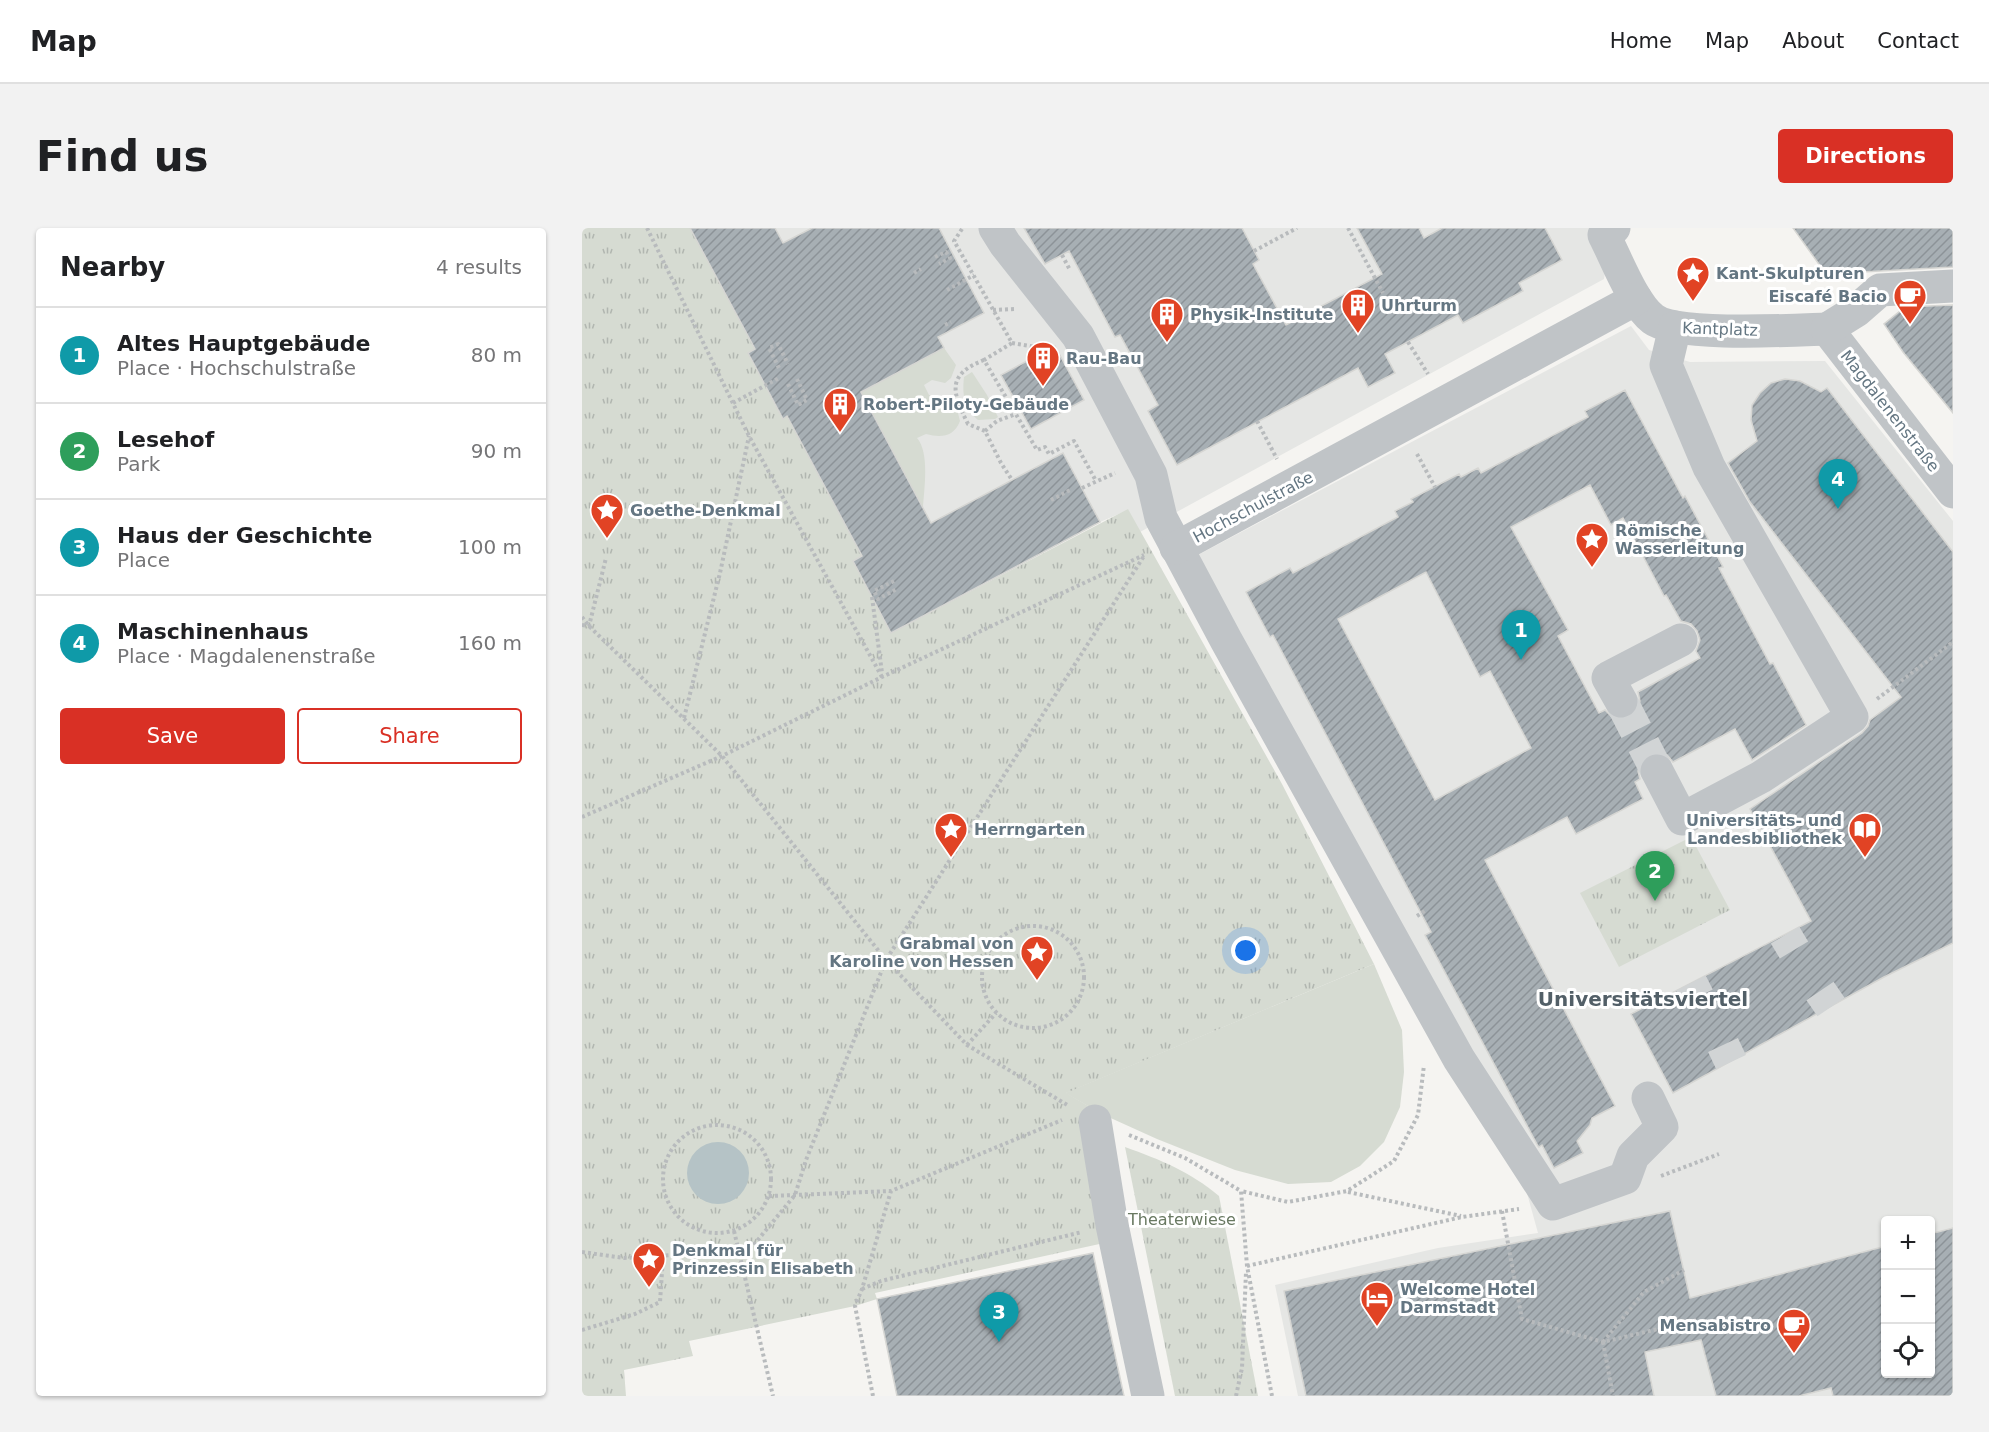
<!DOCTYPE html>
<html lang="en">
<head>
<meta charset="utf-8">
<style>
  body { margin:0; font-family:"DejaVu Sans",sans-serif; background:#f2f2f2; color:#202124 }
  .controls { position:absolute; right:18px; bottom:18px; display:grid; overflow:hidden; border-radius:6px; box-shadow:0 2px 4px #0004 }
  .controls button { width:54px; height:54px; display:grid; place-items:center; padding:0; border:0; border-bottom:2px solid #e0e0e0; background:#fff; color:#202124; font:30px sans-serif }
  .you { position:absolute; left:664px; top:723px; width:21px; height:21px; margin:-15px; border:4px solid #fff; border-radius:50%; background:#1a73e8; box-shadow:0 0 0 9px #1a73e833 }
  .badge { display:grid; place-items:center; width:39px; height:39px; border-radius:50%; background:#d93025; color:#fff; font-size:20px; font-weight:700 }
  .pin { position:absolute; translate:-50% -50px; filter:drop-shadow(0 2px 3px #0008) }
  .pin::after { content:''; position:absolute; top:32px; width:21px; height:18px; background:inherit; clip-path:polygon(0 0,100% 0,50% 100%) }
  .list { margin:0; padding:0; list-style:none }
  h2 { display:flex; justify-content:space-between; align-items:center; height:78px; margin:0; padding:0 24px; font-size:26px }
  h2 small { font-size:20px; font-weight:400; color:#757577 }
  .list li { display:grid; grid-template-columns:39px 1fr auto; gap:18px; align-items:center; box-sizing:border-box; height:96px; padding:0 24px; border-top:2px solid #e0e0e0 }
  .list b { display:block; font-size:22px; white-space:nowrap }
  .list p { margin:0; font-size:20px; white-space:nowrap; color:#757577 }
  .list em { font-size:20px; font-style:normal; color:#757577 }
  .actions { display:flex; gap:12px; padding:18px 24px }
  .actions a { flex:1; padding:14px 0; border:2px solid #d93025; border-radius:6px; text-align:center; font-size:21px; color:#d93025 }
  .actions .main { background:#d93025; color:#fff }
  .icon { flex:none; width:33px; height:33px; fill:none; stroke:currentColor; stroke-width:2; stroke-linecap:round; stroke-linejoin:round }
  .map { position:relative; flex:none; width:1371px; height:1168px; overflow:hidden; border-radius:6px }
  header { display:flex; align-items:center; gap:36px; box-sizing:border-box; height:84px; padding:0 30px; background:#fff; border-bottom:2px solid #e0e0e0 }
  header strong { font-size:28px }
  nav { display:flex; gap:33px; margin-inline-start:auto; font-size:21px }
  .intro { display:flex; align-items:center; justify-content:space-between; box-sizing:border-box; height:144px; padding:0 36px }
  h1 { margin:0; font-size:42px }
  .button { padding:15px 27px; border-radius:6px; background:#d93025; color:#fff; font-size:21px; font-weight:700 }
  main { display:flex; gap:36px; padding:0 36px }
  aside { flex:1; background:#fff; border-radius:6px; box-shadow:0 2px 4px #0004 }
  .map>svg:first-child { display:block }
  .built { fill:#e5e6e4; fill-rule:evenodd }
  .green { fill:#d6dbd2 }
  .park { fill:url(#park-tufts) }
  .water { fill:#b5c3c6 }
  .building { fill:url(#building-hatch); stroke:#d6d6d3; stroke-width:1.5; fill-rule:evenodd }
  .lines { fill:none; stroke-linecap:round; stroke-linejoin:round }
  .minor-tunnel { stroke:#d1d4d5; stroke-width:33; stroke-dasharray:33 16; stroke-linecap:butt }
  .path { stroke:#b8bbbd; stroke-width:4; stroke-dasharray:3 3; stroke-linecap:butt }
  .minor { stroke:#c0c4c7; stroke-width:33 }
  .labels { text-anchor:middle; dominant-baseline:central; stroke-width:6; stroke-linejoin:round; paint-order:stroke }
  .poi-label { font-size:16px; font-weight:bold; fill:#647682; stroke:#fff; text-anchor:start }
  .street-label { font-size:16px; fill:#647682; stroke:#fff }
  .park-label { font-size:16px; fill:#697962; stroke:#fff }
  .quarter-label { font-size:20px; font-weight:bold; fill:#525f67; stroke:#fff }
</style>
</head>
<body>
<header>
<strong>Map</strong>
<nav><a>Home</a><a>Map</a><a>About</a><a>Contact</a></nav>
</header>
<div class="intro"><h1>Find us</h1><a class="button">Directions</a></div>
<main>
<aside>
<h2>Nearby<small>4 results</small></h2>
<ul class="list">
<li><span class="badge" style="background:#0f9aa8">1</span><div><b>Altes Hauptgebäude</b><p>Place · Hochschulstraße</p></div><em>80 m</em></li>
<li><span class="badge" style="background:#2e9e5b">2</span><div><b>Lesehof</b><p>Park</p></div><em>90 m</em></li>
<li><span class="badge" style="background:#0f9aa8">3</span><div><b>Haus der Geschichte</b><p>Place</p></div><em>100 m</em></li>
<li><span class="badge" style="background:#0f9aa8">4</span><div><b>Maschinenhaus</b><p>Place · Magdalenenstraße</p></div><em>160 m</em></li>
</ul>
<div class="actions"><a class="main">Save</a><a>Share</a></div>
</aside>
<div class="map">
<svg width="1371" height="1168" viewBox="0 0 1371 1168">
  <defs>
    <pattern id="park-tufts" width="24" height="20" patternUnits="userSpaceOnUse" patternTransform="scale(1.5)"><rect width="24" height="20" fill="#d6dbd2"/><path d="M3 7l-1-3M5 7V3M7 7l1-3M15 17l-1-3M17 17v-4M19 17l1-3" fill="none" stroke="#b1b6b0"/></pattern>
    <pattern id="building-hatch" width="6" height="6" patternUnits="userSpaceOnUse" patternTransform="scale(1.5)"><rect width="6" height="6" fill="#a7afb4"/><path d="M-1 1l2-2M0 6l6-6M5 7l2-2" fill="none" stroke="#8c9398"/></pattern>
  </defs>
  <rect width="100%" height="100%" fill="#f5f4f1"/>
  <g class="built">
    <polygon points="108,0 1030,0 1022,51 558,304 546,282 518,294 309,405 271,333 279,328 173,138"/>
    <path d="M1049,98L1067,122L1108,134L1243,133L1371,293V1168H716L693,1057L856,1020L956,1005L936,933L614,328ZM1304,992H1348V1146H1304Z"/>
  </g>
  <g class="green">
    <path d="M362,120L374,137L369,150L363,155L350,152L342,157L347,167C368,167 374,173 378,193C372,209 359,210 344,206L335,210C348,225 342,262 341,280L279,164Z"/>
    <path d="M390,144L405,167L416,189L413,191L396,192C382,180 380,167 382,149Z"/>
    <polygon points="792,736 820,802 822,844 818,879 802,914 778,938 749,954 706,956 653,942 575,911 522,887 483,865"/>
  </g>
  <g class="park">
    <polygon points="0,0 108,0 173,121 166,125 200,190 205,188 280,328 271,333 309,405 546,281 700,556 792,736 484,865 522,887 545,1010 293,1065 295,1071 273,1078 107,1113 111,1128 42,1142 44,1168 0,1168"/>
    <polygon points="1109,609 1148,682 1037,739 998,665"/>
    <path d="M543,919C579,932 607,943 637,968L676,1168H593Z"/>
  </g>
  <circle class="water" cx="136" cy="945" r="31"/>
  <g class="building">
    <polygon points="108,0 193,0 201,15 230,0 357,0 402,85 356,109 362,120 279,164 349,295 481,225 518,294 309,405 271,333 280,328 205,188 201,191 173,138 166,125 173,121"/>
    <polygon points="442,0 660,0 677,32 671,36 704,97 800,46 775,0 837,0 842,10 860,0 963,0 980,32 937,55 941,63 881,95 876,87 803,126 813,145 786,159 776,140 595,237 566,183 576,177 538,107 533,109 487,23 463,36"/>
    <polygon points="1211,0 1371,0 1371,39 1244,46"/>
    <polygon points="1371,77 1371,185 1321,124 1302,96 1323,79"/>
    <polygon points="473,118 502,172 449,201 419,147"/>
    <polygon points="1203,151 1218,153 1239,164 1245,160 1371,324 1371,715 1302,749 1091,865 1049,786 1229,693 1168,581 1280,505 1286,498 1288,492 1319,469 1168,274 1146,235 1175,213 1169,192 1170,177 1178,165 1189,155"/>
    <path d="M1043,162L1101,270L1103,268L1141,339L1137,340L1188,436L1191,435L1224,497L1170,532L1153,501L1091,534L1085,527L1076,524L1067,526L1059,533L1056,543L1058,551L1053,554L1061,571L994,606L985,589L903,632L1033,878L1010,890L1008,897L995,913L1001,925L972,940L960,917L957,919L956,918L843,707L849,704L691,407L688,409L664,364L708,340L711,345L816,289L813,283L831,274L829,271L877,246L879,249L896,240L899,245L1006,189L1003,183ZM1008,257L1029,297L1041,290L1082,368L1084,367L1099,393L1109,396L1115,403L1118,412L1114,423L1118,430L1056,464L1058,473L1055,482L1049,489L1039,492L1030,489L1023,482L1017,485L976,408L986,402L929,299ZM844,344L898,449L908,443L949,520L853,572L756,391Z"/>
    <polygon points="1088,983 1108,1070 1304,1018 1304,1146 1348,1146 1348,1006 1371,1000 1371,1168 1251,1168 1249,1160 1217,1168 1134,1168 1119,1112 1063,1124 1072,1168 724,1168 702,1063"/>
    <polygon points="511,1025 542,1168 315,1168 295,1071"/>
  </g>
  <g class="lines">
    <g class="minor-tunnel">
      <polyline points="1039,473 1075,543"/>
      <polyline points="1203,707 1212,722"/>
      <polyline points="1109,755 1116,769"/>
      <polyline points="1238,763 1249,779"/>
      <polyline points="1141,817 1149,834"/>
    </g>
    <g class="path">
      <polyline points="65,0 167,208 300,449"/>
      <polyline points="766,0 801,65"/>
      <polyline points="380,1 372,13 430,115 402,132 455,222 463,219 467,226 492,213 514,253"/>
      <polyline points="672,23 715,0"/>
      <polyline points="480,27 488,42"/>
      <polyline points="353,29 364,24 368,30 357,36"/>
      <polyline points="332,45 339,41"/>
      <polyline points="365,62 392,47"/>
      <polyline points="411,82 434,81"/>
      <polyline points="363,97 369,94"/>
      <polyline points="826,114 846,146"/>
      <polyline points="430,115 454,119 463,117"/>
      <polyline points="454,119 457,126"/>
      <path d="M402,132C364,147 370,164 386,196L403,203L419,235L430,252"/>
      <polyline points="197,140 187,120 196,116 206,136"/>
      <polyline points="206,156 216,177 225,172 215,151"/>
      <polyline points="151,175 197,150"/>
      <polyline points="675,193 695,231"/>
      <polyline points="403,203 415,193 434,186"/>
      <polyline points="835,226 853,259"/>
      <polyline points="500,260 533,245"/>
      <polyline points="469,272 490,261"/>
      <polyline points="312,353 292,363 296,371 315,361"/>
      <polyline points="290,369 300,445"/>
      <polyline points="0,389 7,398 140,528 304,732 385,817 487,878"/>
      <polyline points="0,397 7,398 24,330"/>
      <polyline points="1295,471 1371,414"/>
      <polyline points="102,490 138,345 167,208"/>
      <polyline points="0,589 140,528 300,449 562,327"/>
      <polyline points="835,688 844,682"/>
      <circle cx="451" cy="749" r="51"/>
      <polyline points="385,817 414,785"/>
      <circle cx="135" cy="951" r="54"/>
      <polyline points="547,907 603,930 659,963"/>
      <polyline points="1079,948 1137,926"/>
      <polyline points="766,964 879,988"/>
      <polyline points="187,968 309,963 480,892"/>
      <polyline points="920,983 940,1091 1021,1114 1114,1092"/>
      <polyline points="152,1003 191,1168"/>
      <polyline points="0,1024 42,1030 157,1023 170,1019 213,967 224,932 304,732 562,328"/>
      <polyline points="665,1038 880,989 937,981"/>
      <polyline points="280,1061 299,1053 500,1004"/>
      <polyline points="0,1102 53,1086 78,1074 81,1029"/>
      <polyline points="1021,1114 1062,1064 1102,1042"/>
      <polyline points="1021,1114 1031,1168"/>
      <polyline points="291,1168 273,1078 280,1061 309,963"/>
      <polyline points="654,1168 660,1140 664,1044"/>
      <polyline points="690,1168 665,1038 659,963 706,974 765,963 812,933 836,887 842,837"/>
    </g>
    <g class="minor">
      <polyline points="413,0 423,16 496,108 569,247 579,290 644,412 877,831 971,976 1043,950 1051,928 1080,899 1066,870"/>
      <path d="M1032,0L1022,7C1034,30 1051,76 1071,91C1094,109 1212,102 1245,101"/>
      <polyline points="1245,101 1371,264"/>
      <polyline points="1245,101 1274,83 1298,62 1371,58"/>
      <polyline points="594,320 1054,71"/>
      <polyline points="1039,473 1026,450 1099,412"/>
      <polyline points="1075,543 1100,591 1179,549 1270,489 1127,239 1084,137 1093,99"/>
      <polyline points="513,893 530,997 566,1168"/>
    </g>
  </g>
  <defs>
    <symbol id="sight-pin" viewBox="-11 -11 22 30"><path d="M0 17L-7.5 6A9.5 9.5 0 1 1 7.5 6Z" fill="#e14324" stroke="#fff"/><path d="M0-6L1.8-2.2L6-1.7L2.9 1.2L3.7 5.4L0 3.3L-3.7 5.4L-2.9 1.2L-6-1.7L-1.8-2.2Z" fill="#fff"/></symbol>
    <symbol id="cafe-pin" viewBox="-11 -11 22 30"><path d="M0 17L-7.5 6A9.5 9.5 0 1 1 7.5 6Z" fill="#e14324" stroke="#fff"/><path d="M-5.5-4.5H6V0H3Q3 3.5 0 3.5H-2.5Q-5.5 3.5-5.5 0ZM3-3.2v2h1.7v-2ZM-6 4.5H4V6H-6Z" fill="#fff"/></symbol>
    <symbol id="building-pin" viewBox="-11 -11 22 30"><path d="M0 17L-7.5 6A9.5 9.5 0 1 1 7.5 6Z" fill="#e14324" stroke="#fff"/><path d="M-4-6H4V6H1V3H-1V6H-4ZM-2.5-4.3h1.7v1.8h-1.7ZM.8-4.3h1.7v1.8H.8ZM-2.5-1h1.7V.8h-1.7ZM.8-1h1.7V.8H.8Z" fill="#fff"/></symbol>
    <symbol id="library-pin" viewBox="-11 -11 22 30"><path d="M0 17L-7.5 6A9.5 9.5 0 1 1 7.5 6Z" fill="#e14324" stroke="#fff"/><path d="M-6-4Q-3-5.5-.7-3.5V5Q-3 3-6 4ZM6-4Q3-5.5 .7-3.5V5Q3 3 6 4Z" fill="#fff"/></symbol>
    <symbol id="hotel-pin" viewBox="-11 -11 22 30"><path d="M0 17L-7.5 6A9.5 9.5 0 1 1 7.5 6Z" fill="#e14324" stroke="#fff"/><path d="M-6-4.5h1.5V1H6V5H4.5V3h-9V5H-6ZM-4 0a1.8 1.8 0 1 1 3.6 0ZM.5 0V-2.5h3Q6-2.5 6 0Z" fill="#fff"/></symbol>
  </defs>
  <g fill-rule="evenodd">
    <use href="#sight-pin" x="1092" y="26" width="38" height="52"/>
    <use href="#cafe-pin" x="1309" y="49" width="38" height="52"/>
    <use href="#building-pin" x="757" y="58" width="38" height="52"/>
    <use href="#building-pin" x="566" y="67" width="38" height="52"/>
    <use href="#building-pin" x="442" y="111" width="38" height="52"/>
    <use href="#building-pin" x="239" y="157" width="38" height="52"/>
    <use href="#sight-pin" x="6" y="263" width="38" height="52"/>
    <use href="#sight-pin" x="991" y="292" width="38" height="52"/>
    <use href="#sight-pin" x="350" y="582" width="38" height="52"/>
    <use href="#library-pin" x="1264" y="582" width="38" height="52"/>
    <use href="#sight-pin" x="436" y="705" width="38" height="52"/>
    <use href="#sight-pin" x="48" y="1012" width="38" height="52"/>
    <use href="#hotel-pin" x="776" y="1051" width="38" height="52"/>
    <use href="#cafe-pin" x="1193" y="1078" width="38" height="52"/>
  </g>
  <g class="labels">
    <g class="poi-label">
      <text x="1134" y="45">Kant-Skulpturen</text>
      <text x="1305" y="68" text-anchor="end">Eiscafé Bacio</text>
      <text x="799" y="77">Uhrturm</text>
      <text x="608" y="86">Physik-Institute</text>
      <text x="484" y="130">Rau-Bau</text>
      <text x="281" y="176">Robert-Piloty-Gebäude</text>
      <text x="48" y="282">Goethe-Denkmal</text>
      <text x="1033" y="302">Römische<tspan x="1033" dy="18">Wasserleitung</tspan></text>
      <text x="1260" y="592" text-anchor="end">Universitäts- und<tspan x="1260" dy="18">Landesbibliothek</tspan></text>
      <text x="392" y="601">Herrngarten</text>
      <text x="432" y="715" text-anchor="end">Grabmal von<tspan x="432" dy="18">Karoline von Hessen</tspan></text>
      <text x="90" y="1022">Denkmal für<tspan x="90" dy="18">Prinzessin Elisabeth</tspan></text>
      <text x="818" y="1061">Welcome Hotel<tspan x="818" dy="18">Darmstadt</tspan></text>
      <text x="1189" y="1097" text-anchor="end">Mensabistro</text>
    </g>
    <g class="street-label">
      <text transform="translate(1138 101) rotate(2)">Kantplatz</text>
      <text transform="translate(1308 183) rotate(52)">Magdalenenstraße</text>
      <text transform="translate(671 279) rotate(-28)">Hochschulstraße</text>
    </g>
    <g class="park-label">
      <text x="600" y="991">Theaterwiese</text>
    </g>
    <g class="quarter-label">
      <text x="1061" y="771">Universitätsviertel</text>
    </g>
  </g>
</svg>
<div class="controls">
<button>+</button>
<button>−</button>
<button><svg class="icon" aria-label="locate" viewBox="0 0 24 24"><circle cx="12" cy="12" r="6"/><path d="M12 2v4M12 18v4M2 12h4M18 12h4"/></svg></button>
</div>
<div class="you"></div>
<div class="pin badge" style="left:939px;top:432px;background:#0f9aa8">1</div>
<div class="pin badge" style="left:1073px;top:673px;background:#2e9e5b">2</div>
<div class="pin badge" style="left:417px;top:1114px;background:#0f9aa8">3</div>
<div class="pin badge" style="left:1256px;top:281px;background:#0f9aa8">4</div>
</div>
</main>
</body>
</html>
